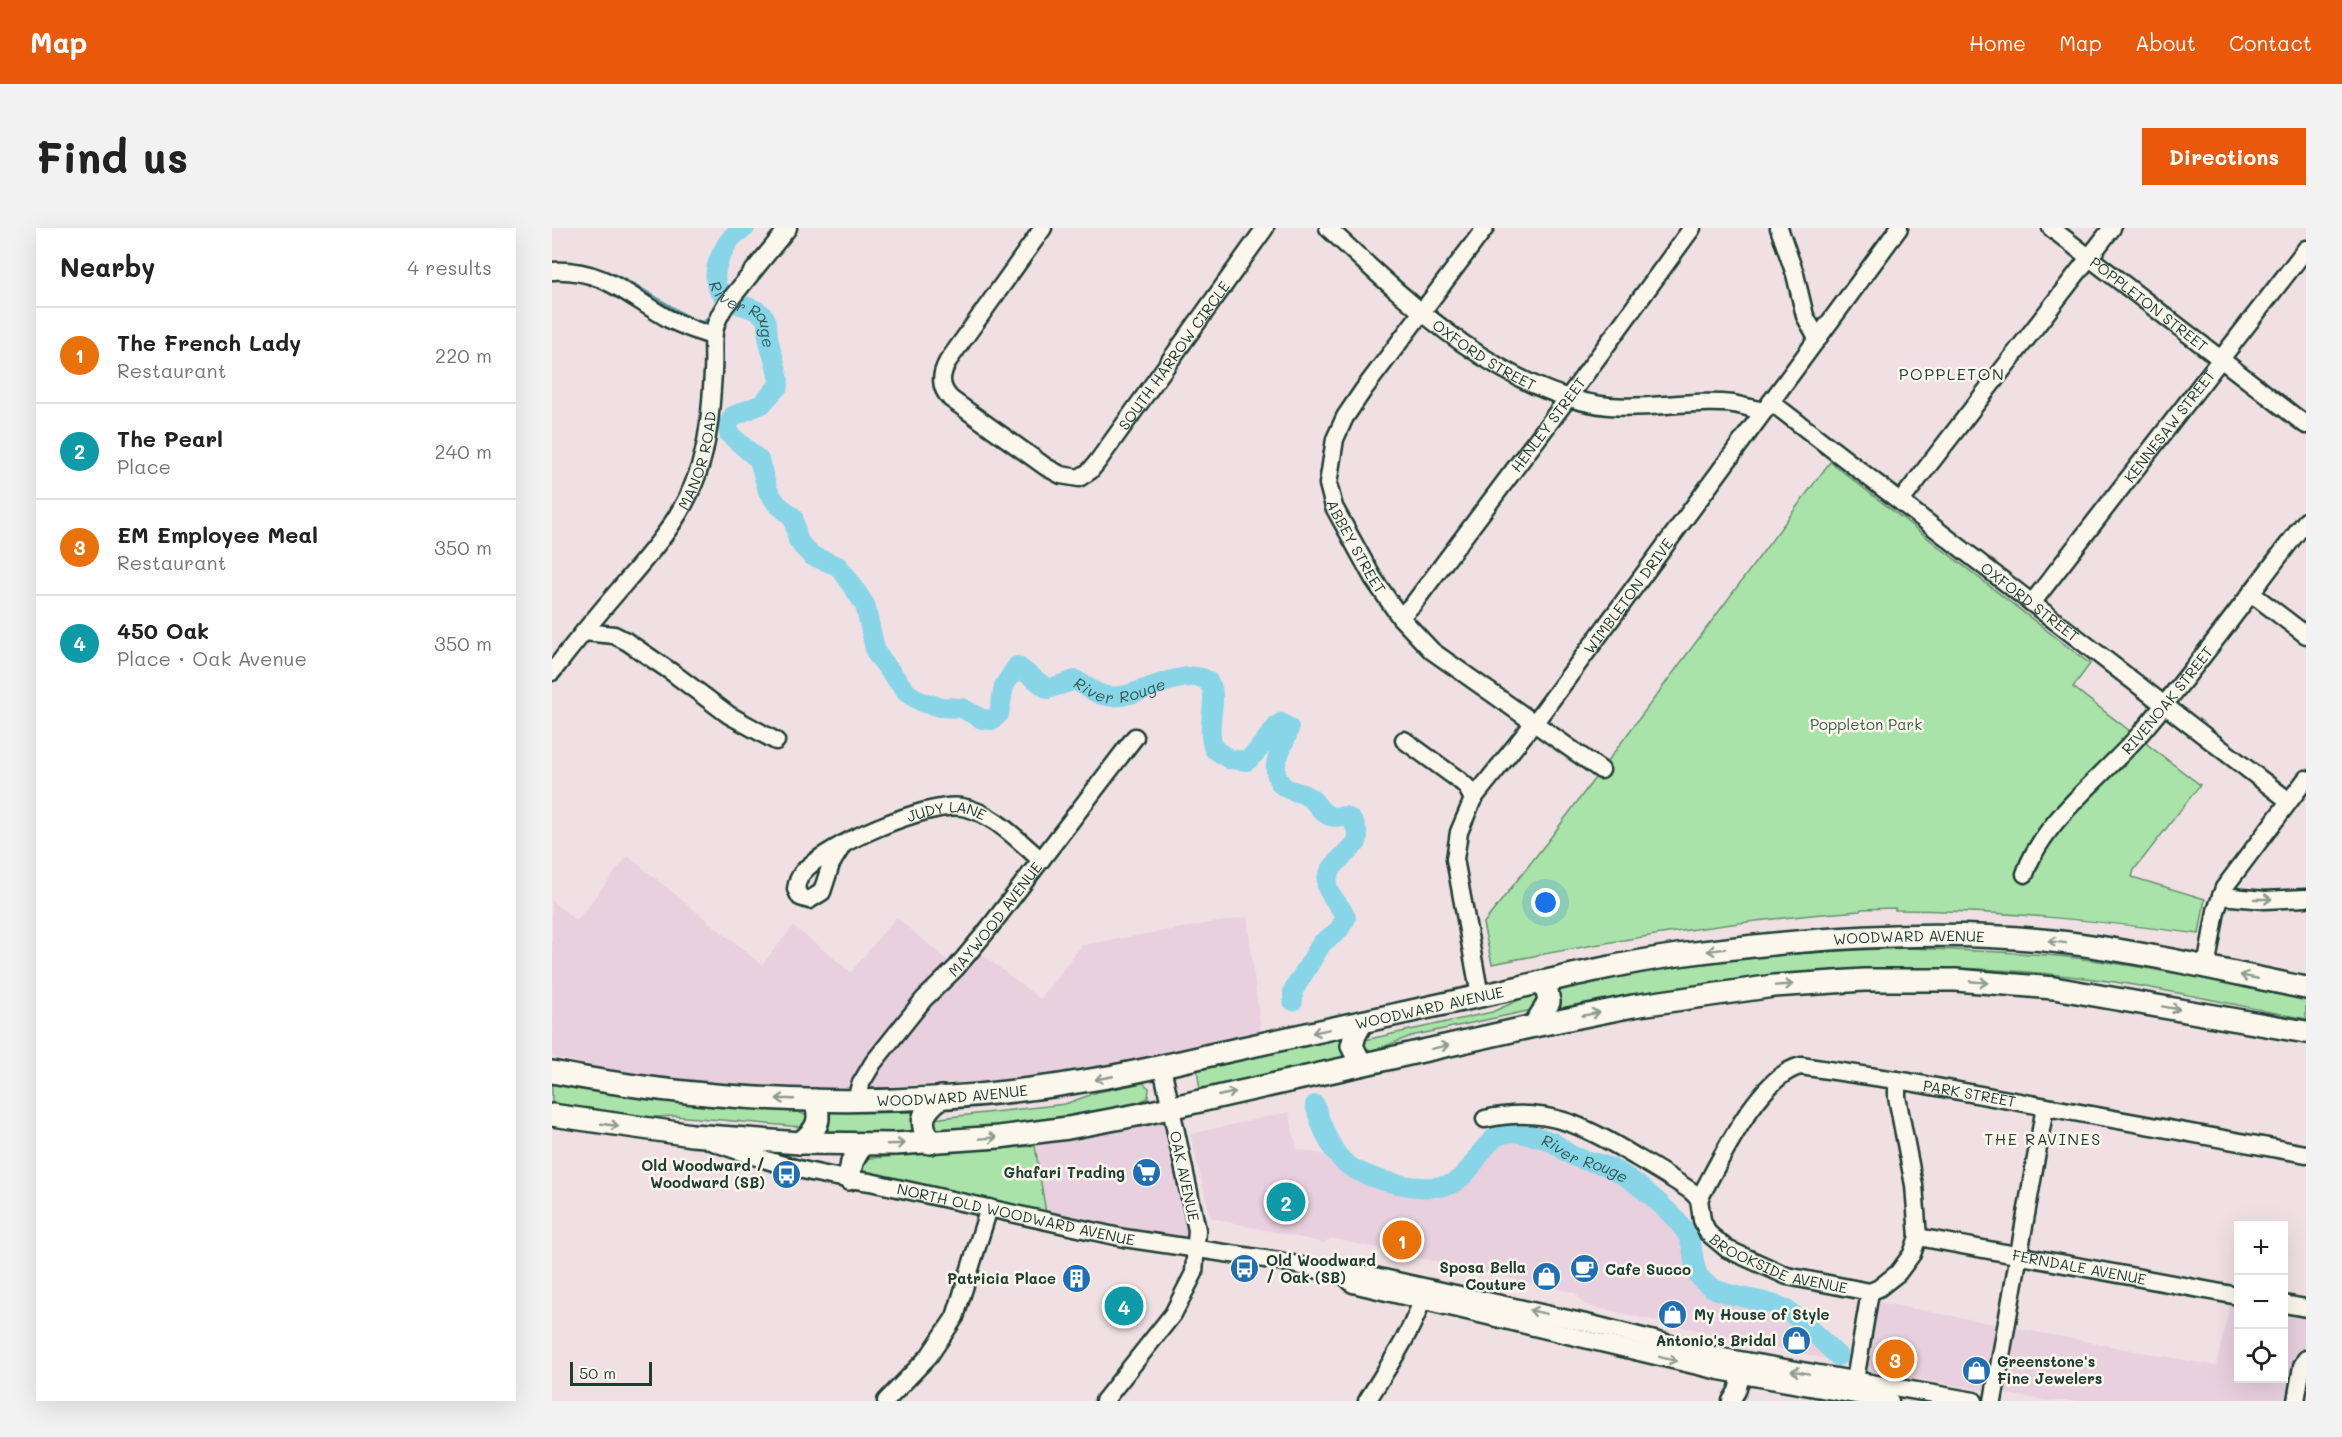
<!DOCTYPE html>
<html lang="en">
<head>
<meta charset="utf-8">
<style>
  body { margin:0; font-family:Mali,sans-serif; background:#f2f2f2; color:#222 }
  .controls { position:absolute; right:18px; bottom:18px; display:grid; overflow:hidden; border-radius:0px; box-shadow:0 6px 24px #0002 }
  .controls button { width:54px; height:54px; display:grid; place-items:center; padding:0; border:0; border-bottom:2px solid #e0e0e0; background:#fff; color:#222; font:30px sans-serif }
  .scale { position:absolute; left:18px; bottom:15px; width:82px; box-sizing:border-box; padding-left:6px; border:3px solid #1f3d34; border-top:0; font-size:16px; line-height:21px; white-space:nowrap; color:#1f3d34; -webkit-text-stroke:4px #fbf7ec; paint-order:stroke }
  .you { position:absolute; left:994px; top:675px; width:21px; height:21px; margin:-15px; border:4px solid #fff; border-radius:50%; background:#1a73e8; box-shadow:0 0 0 9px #1a73e833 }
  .badge { display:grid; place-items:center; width:39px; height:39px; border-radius:50%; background:#ea580c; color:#fff; font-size:20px; font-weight:700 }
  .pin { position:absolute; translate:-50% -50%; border:3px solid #fff; box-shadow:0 2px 6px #0006 }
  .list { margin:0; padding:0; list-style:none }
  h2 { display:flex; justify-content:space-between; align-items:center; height:78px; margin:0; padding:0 24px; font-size:26px }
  h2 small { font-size:20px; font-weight:400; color:#767676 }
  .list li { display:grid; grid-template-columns:39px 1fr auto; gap:18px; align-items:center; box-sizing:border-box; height:96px; padding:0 24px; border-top:2px solid #e0e0e0 }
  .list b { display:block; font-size:22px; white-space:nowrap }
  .list p { margin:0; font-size:20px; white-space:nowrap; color:#767676 }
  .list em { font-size:20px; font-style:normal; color:#767676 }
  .icon { flex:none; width:33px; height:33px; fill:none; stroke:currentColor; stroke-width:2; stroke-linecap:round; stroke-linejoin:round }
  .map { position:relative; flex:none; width:1754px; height:1173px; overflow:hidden; border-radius:0px }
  header { display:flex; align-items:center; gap:36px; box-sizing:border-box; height:84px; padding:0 30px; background:#ea580c; color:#fff }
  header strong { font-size:28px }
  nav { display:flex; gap:33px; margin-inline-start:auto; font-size:21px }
  .intro { display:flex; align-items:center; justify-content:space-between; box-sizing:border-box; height:144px; padding:0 36px }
  h1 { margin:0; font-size:42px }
  .button { padding:15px 27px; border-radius:0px; background:#ea580c; color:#fff; font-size:21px; font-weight:700 }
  main { display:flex; gap:36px; padding:0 36px }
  aside { flex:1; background:#fff; border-radius:0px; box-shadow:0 6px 24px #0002 }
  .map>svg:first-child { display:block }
  .built { fill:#e8d0de }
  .green { fill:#a9e3a9; stroke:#64906e; stroke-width:1.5 }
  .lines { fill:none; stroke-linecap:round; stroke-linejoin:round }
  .stream { stroke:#5e989f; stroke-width:3 }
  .river { stroke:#88d5e7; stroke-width:20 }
  .minor-casing { stroke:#1f3d34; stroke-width:21 }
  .major-casing { stroke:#1f3d34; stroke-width:26 }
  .minor { stroke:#fbf7ec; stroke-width:16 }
  .major { stroke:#fbf7ec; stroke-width:21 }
  .oneway { stroke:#8d9a90 }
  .labels { text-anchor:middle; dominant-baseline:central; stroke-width:5; stroke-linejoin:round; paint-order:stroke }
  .street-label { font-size:15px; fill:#1f3d34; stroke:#fbf7ec }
  .park-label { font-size:15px; fill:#3b5e4b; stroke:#fbf7ec }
  .poi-label { font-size:15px; font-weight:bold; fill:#1f3d34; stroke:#fbf7ec; text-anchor:end }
  .water-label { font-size:16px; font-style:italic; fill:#345b58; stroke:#fbf7ec }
  .neighbourhood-label { font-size:16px; letter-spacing:1.5px; fill:#1f3d34; stroke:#fbf7ec }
</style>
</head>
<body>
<header>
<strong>Map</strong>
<nav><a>Home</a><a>Map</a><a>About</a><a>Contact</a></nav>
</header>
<div class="intro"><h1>Find us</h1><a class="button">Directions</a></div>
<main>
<aside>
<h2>Nearby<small>4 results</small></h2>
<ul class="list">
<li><span class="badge" style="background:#e8710a">1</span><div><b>The French Lady</b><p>Restaurant</p></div><em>220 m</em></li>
<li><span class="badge" style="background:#0f9aa8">2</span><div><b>The Pearl</b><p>Place</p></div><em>240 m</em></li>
<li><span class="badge" style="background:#e8710a">3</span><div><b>EM Employee Meal</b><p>Restaurant</p></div><em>350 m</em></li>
<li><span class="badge" style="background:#0f9aa8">4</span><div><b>450 Oak</b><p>Place · Oak Avenue</p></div><em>350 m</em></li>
</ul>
</aside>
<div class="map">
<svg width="1754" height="1173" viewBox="0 0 1754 1173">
  <rect width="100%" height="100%" fill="#f0e0e4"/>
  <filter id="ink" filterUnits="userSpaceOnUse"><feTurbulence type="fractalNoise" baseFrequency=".0167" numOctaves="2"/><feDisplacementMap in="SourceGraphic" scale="12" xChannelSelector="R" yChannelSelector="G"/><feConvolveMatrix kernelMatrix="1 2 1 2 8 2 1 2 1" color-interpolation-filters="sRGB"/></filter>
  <g filter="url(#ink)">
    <g class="built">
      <polygon points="76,628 210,737 241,698 299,744 344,689 408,743 426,723 488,771 530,717 695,689 709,805 556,837 476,850 283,862 162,855 91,848 0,829 0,673 24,693"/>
      <polygon points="737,884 745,921 788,930 809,946 854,956 883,960 902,954 919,940 941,909 963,905 999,913 1022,929 1058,940 1098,967 1135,1006 1142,1036 1150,1052 1157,1058 1241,1086 1279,1132 1033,1077 1023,1065 779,1010 772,1015 659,990 638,906"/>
      <polygon points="613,893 636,995 634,1010 494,985 483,918"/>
      <polygon points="1679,1072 1686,1074 1686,1150 1732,1150 1732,1081 1754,1086 1754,1173 1496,1173 1318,1143 1314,1137 1319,1096 1326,1074 1664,1138"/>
    </g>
    <g class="green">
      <path d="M1278,234L1538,436L1521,459L1648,557L1582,642L1580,649L1653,671L1647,706C1546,693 1446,682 1343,682V680L1309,681L1308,683C1183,692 1062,712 940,736L931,696L999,609Z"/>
      <path d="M1357,720C1418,723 1479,724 1539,732C1611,741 1683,758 1754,772V791C1678,776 1602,758 1526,749C1350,728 1178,744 1006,783L1002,763C1118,733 1238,724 1357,720Z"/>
      <polygon points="976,768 985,768 987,774 980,782 859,808 821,823 809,824 807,818 813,812 940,784"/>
      <polygon points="792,810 790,823 793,830 648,861 645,842"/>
      <path d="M0,854C82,871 163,878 246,884L258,889L256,896L250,899L123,888L85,890L14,879L0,875Z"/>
      <path d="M591,855L597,860L596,870C572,882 541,885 514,889C471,895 428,900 384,904L380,891L513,876L546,864Z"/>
      <polygon points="275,884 363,884 360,896 363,904 273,905 276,895"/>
      <polygon points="483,918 494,985 307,943 307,931"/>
    </g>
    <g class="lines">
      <path class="stream" d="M5,35C58,33 100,69 144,94H152L160,86"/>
      <g class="river">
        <path id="s1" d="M193,0C182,4 174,16 169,27C158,51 162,68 189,77C198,80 208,82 213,90C216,95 215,102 216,108C218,125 227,139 227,157L210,176L181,188L176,197L177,206L207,232L216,263L225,276L241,289L246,312L251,319L260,328L286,338L294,348L313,377L324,425L355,465L370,474L388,479L410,480L430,491L440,492L447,486L452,458L465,438L496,461L523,452C533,457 544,467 555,468C562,469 572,468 578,466C595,462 648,435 659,458C666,472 653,500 662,521L677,531L695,533L705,523L725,498L729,495L737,500C735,514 719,533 725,548C730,566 747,561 758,570C765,575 769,585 778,588C783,590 787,588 792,588C802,590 808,605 805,614C794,627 765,645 778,665C783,674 791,681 794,690L786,703L770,715L741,763V773"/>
        <path id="s2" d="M763,877C768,894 778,921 791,933C810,952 879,968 903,954C928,939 932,899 967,905C978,907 993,910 1002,915C1009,919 1014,925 1021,928C1032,933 1045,934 1056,939C1080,949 1121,984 1135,1006C1144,1020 1138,1041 1151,1053C1167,1069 1206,1070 1227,1078C1244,1085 1272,1115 1286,1128"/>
      </g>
      <defs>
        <g id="minor">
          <path id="s3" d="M491,0L396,133C388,147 387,159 399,171L494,239L509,247L527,250L538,243L546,233L713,0"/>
          <path id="s4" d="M776,0C850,69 952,168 1057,178C1098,182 1140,171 1181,176C1191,178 1202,181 1212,183"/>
          <path id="s5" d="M933,0L812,161L793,189L783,211L776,256L782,279L821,350L848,389L880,423L1049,542"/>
          <polyline points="1227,0 1243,46 1253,88 1266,111"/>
          <path id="s6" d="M1499,0L1754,197"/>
          <path d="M0,43C51,40 76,68 117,91C131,98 145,103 160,108"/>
          <path id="s7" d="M1219,174L1737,573"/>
          <polyline points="1349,273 1560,0"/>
          <polyline points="1699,365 1754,407"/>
          <path id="s8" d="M1480,375L1754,21"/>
          <path id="s9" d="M848,389L862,375L1016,170L1140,0"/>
          <polyline points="32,404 62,407 74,413 121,445 177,487 224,513"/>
          <path id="s10" d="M0,444C23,414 47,385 72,356C101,322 130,290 145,247C157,215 159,178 161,144C163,116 156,104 173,78L236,0"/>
          <polyline points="852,512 907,552 914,558 921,571"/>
          <path id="s11" d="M290,618L279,636L270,664L257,672L248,669L244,661C245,654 247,649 251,644C273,618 376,573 410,579C440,584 467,613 489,632"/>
          <path id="s12" d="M1473,646C1490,593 1552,548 1588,506C1646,438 1699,364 1754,293"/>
          <polyline points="1669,668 1713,672 1754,670"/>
          <polyline points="1654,740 1664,683 1672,660 1754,551"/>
          <path id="s13" d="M928,768L903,631L907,604L921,571L989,486L1347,0"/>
          <path id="s14" d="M304,872L308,857L321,835L372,771L404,740L434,704L583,509"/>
          <path id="s15" d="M933,891C993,877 1034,898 1084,929C1103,940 1121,951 1139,963L1147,971L1150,992L1156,1005L1175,1021L1235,1048L1318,1064L1327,1060L1346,1045L1360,1026L1366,1009L1362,957L1345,869V852"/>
          <path id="s16" d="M158,913C210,932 262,948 318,954L572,1010L727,1033L793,1048L804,1044L1043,1097L1170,1129L1422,1173"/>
          <path id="s17" d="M1147,971C1167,935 1207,847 1249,838L1357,854L1754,926"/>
          <path id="s18" d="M1366,1009L1686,1068"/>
          <polyline points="793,1048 801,1056 1167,1143 1338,1173"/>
          <polyline points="1732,1076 1754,1080"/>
          <polyline points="1301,1164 1318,1064"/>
          <polyline points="334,1173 377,1128 403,1089 437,980"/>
          <polyline points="552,1173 621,1086 642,1045 645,1002 610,839"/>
          <path d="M815,1173C837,1137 861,1104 873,1063"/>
          <polyline points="1179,1173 1185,1163 1192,1137"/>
          <polyline points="1441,1173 1493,879"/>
          <polyline points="1744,1173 1750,1138 1754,1131"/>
        </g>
        <g id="major">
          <polyline points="982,798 997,774 995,763 989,754"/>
          <polyline points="809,836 800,818 803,807 810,794"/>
          <path id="s19" d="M0,844C180,879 369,883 550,850C591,843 632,833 672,824C762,805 852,785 942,765C1003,751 1064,736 1126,727C1249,711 1375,700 1500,713C1585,722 1670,743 1754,760"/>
          <polyline points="0,887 140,907 248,915 343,916 447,909 516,900 590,886 982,798 1081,778 1222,758 1312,752 1404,752 1502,760 1754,804"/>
          <path d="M248,915C265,902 271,892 262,872"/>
          <path d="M378,915C367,892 369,885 389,869"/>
          <polyline points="297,951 300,934 310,916"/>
        </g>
      </defs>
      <use href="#minor" class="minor-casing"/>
      <use href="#major" class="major-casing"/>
      <use href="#minor" class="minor"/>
      <use href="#major" class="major"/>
    </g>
    <defs><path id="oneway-shaft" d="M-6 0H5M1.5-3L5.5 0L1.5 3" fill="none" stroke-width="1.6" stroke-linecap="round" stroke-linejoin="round" transform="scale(1.5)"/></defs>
    <g class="oneway">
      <use href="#oneway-shaft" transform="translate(1711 671)"/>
      <use href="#oneway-shaft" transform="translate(1505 714) rotate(-173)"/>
      <use href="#oneway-shaft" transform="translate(1164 722) rotate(173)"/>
      <use href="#oneway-shaft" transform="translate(1697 749) rotate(-169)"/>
      <use href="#oneway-shaft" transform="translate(1427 754) rotate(5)"/>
      <use href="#oneway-shaft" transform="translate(1232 757) rotate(-4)"/>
      <use href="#oneway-shaft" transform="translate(1619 780) rotate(10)"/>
      <use href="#oneway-shaft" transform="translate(1039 786) rotate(-11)"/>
      <use href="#oneway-shaft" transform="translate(769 803) rotate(168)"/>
      <use href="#oneway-shaft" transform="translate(888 819) rotate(-12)"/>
      <use href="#oneway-shaft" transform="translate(552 850) rotate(169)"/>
      <use href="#oneway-shaft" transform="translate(675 866) rotate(-13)"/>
      <use href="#oneway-shaft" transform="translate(233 871) rotate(-178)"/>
      <use href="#oneway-shaft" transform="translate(58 897) rotate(8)"/>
      <use href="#oneway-shaft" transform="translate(436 910) rotate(-5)"/>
      <use href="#oneway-shaft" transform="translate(344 916) rotate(-2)"/>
      <use href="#oneway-shaft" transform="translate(986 1084) rotate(-168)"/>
      <use href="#oneway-shaft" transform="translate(1116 1131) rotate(14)"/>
      <use href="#oneway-shaft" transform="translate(1248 1144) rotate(-170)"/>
    </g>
  </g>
  <defs>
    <symbol id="supermarket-disc" viewBox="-11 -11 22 22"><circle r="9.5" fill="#1f6fb2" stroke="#fbf7ec"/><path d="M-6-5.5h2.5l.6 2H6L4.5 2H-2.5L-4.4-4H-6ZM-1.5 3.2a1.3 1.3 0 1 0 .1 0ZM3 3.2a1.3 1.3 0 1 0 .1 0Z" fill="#fff"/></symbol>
    <symbol id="bus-disc" viewBox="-11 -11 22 22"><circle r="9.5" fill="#1f6fb2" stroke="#fbf7ec"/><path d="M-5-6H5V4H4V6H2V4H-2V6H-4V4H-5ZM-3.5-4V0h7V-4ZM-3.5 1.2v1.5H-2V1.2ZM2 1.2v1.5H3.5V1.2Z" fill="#fff"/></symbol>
    <symbol id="cafe-disc" viewBox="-11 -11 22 22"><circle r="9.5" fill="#1f6fb2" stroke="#fbf7ec"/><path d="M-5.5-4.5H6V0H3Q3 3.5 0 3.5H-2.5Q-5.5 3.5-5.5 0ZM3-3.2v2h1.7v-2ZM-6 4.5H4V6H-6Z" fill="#fff"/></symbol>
    <symbol id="shop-disc" viewBox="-11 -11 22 22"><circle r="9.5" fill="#1f6fb2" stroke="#fbf7ec"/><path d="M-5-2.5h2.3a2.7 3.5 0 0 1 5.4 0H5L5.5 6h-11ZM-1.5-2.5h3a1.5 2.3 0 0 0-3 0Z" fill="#fff"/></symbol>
    <symbol id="building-disc" viewBox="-11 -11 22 22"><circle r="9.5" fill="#1f6fb2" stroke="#fbf7ec"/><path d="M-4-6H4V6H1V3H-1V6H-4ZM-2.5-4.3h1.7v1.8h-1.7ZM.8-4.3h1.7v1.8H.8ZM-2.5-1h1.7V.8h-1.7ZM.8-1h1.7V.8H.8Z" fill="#fff"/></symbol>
  </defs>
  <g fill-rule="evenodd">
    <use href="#supermarket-disc" x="578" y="928" width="33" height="33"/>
    <use href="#bus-disc" x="218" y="930" width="33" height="33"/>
    <use href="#bus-disc" x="676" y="1024" width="33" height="33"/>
    <use href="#cafe-disc" x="1016" y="1024" width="33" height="33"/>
    <use href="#shop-disc" x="978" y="1032" width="33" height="33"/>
    <use href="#building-disc" x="508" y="1034" width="33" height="33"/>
    <use href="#shop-disc" x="1104" y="1070" width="33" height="33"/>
    <use href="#shop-disc" x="1228" y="1096" width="33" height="33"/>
    <use href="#shop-disc" x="1408" y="1126" width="33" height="33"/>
  </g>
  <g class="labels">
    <g class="street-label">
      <text stroke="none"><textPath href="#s6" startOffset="124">POPPLETON STREET</textPath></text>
      <text stroke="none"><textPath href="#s4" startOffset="202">OXFORD STREET</textPath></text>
      <text stroke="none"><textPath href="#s3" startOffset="513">SOUTH HARROW CIRCLE</textPath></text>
      <text stroke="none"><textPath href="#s9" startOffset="243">HENLEY STREET</textPath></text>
      <text stroke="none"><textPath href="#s8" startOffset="224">KENNESAW STREET</textPath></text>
      <text stroke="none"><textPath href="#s10" startOffset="260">MANOR ROAD</textPath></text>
      <text stroke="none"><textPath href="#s5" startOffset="374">ABBEY STREET</textPath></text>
      <text stroke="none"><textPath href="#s13" startOffset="458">WIMBLETON DRIVE</textPath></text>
      <text stroke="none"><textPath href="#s7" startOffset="327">OXFORD STREET</textPath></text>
      <text stroke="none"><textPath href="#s12" startOffset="226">RIVENOAK STREET</textPath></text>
      <text stroke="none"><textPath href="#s11" startOffset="262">JUDY LANE</textPath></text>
      <text stroke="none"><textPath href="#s14" startOffset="230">MAYWOOD AVENUE</textPath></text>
      <text stroke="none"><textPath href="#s19" startOffset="1374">WOODWARD AVENUE</textPath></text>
      <text stroke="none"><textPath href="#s19" startOffset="888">WOODWARD AVENUE</textPath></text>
      <text stroke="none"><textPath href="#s17" startOffset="342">PARK STREET</textPath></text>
      <text stroke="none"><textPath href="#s19" startOffset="402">WOODWARD AVENUE</textPath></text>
      <text transform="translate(633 948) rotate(78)">OAK AVENUE</text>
      <text stroke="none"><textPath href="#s16" startOffset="315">NORTH OLD WOODWARD AVENUE</textPath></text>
      <text stroke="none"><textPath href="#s15" startOffset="351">BROOKSIDE AVENUE</textPath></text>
      <text stroke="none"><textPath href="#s18" startOffset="164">FERNDALE AVENUE</textPath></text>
    </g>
    <g class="park-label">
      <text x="1314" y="496">Poppleton Park</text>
    </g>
    <g class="poi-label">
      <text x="213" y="937">Old Woodward /<tspan x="213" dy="17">Woodward (SB)</tspan></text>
      <text x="573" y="944">Ghafari Trading</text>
      <text x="714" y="1032" text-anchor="start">Old Woodward<tspan x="714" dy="17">/ Oak (SB)</tspan></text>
      <text x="974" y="1039">Sposa Bella<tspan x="974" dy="17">Couture</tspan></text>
      <text x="1053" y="1041" text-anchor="start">Cafe Succo</text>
      <text x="504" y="1050">Patricia Place</text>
      <text x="1142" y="1086" text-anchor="start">My House of Style</text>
      <text x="1224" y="1112">Antonio's Bridal</text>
      <text x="1445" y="1133" text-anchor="start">Greenstone's<tspan x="1445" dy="17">Fine Jewelers</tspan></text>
    </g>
    <g class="water-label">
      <text stroke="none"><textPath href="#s1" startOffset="111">River Rouge</textPath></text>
      <text stroke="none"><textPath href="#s1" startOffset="870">River Rouge</textPath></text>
      <text stroke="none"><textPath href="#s2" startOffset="338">River Rouge</textPath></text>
    </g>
    <g class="neighbourhood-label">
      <text x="1400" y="145">POPPLETON</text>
      <text x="1491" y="910">THE RAVINES</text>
    </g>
  </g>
</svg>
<div class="controls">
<button>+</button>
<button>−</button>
<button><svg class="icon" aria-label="locate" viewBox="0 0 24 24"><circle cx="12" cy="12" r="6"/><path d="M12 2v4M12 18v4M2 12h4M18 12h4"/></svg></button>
</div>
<div class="scale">50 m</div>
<div class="you"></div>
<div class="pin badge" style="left:850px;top:1012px;background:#e8710a">1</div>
<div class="pin badge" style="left:734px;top:974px;background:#0f9aa8">2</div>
<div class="pin badge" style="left:1343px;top:1131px;background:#e8710a">3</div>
<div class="pin badge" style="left:572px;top:1078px;background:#0f9aa8">4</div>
</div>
</main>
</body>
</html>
